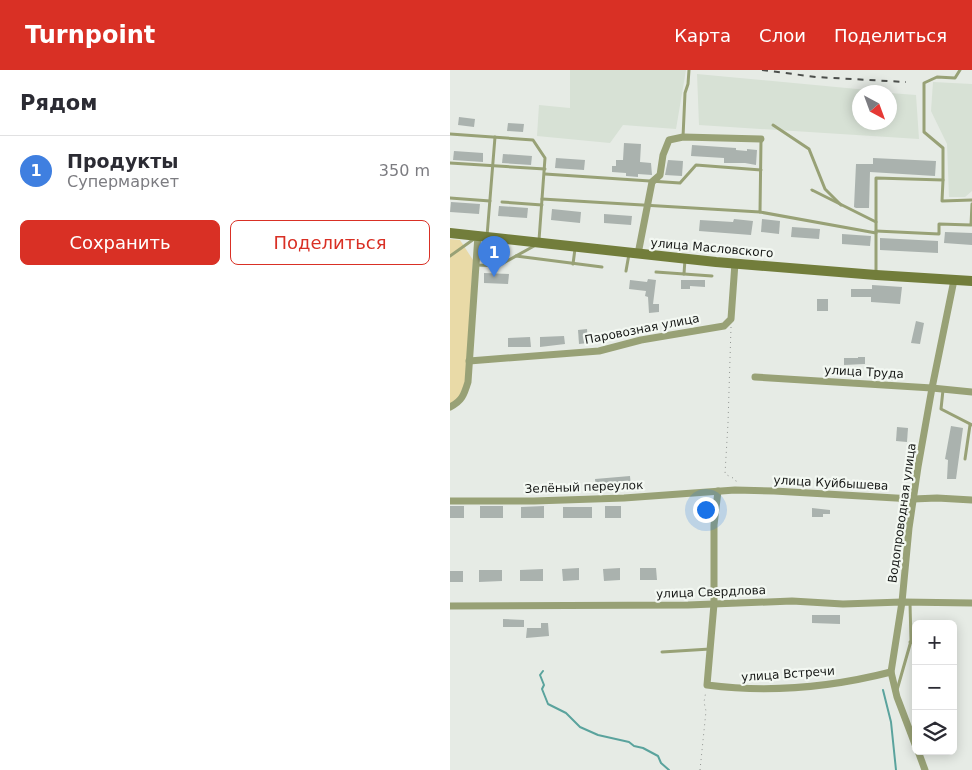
<!DOCTYPE html>
<html lang="ru">
<head>
<meta charset="utf-8">
<style>
  body { margin:0; font-family:"DejaVu Sans",sans-serif; background:#f7f7f7; color:#2b2b33 }
  .controls { position:absolute; right:15px; bottom:15px; display:grid; overflow:hidden; border-radius:8px; box-shadow:0 2px 12px #0003 }
  .controls button { width:45px; height:45px; display:grid; place-items:center; padding:0; border:0; border-bottom:1px solid #e1e1e2; background:#fff; color:#2b2b33; font:25px sans-serif }
  .compass { position:absolute; left:402px; top:15px; width:45px; height:45px; border-radius:50%; background:#fff; box-shadow:0 2px 12px #0003; rotate:139deg }
  .you { position:absolute; left:255px; top:439px; width:18px; height:18px; margin:-12px; border:4px solid #fff; border-radius:50%; background:#1a73e8; box-shadow:0 0 0 8px #1a73e833 }
  .badge { display:grid; place-items:center; width:32px; height:32px; border-radius:50%; background:#d93025; color:#fff; font-size:16px; font-weight:700 }
  .pin { position:absolute; translate:-50% -41px; filter:drop-shadow(0 1px 2px #0008) }
  .pin::after { content:''; position:absolute; top:26px; width:18px; height:15px; background:inherit; clip-path:polygon(0 0,100% 0,50% 100%) }
  .list { margin:0; padding:0; list-style:none }
  h2 { display:flex; justify-content:space-between; align-items:center; height:65px; margin:0; padding:0 20px; font-size:21px }
  h2 small { font-size:16px; font-weight:400; color:#7c7c81 }
  .list li { display:grid; grid-template-columns:32px 1fr auto; gap:15px; align-items:center; box-sizing:border-box; height:70px; padding:0 20px; border-top:1px solid #e1e1e2 }
  .list b { display:block; font-size:19px; white-space:nowrap }
  .list p { margin:0; font-size:16px; white-space:nowrap; color:#7c7c81 }
  .list em { font-size:16px; font-style:normal; color:#7c7c81 }
  .actions { display:flex; gap:10px; padding:15px 20px }
  .actions a { flex:1; padding:11px 0; border:1px solid #d93025; border-radius:8px; text-align:center; font-size:18px; color:#d93025 }
  .actions .main { background:#d93025; color:#fff }
  .icon { flex:none; width:28px; height:28px; fill:none; stroke:currentColor; stroke-width:2; stroke-linecap:round; stroke-linejoin:round }
  .map { position:relative; flex:none; width:522px; height:700px; overflow:hidden }
  header { display:flex; align-items:center; gap:30px; box-sizing:border-box; height:70px; padding:0 25px; background:#d93025; color:#fff }
  header strong { font-size:24px }
  nav { display:flex; gap:28px; margin-inline-start:auto; font-size:18px }
  main { display:flex }
  aside { flex:1; background:#fff }
  .map>svg:first-child { display:block }
  .built { fill:#d7e1d5 }
  .green { fill:#e9daa7 }
  .lines { fill:none; stroke-linecap:round; stroke-linejoin:round }
  .stream { stroke:#5aa39d; stroke-width:2 }
  .building { fill:#aab2ae }
  .path { stroke:#919591; stroke-width:1; stroke-dasharray:1 4; stroke-linecap:butt }
  .lane { stroke:#98a176; stroke-width:3 }
  .street { stroke:#98a176; stroke-width:7 }
  .secondary { stroke:#727d3b; stroke-width:10 }
  .rail { stroke:#4c4f4c; stroke-width:2; stroke-dasharray:6 6; stroke-linecap:butt }
  .labels { text-anchor:middle; dominant-baseline:central; stroke-width:4.5; stroke-linejoin:round; paint-order:stroke }
  .street-label { font-size:12px; fill:#161816; stroke:#f3f8f2 }
</style>
</head>
<body>
<header>
<strong>Turnpoint</strong>
<nav><a>Карта</a><a>Слои</a><a>Поделиться</a></nav>
</header>
<main>
<aside>
<h2>Рядом<small></small></h2>
<ul class="list">
<li><span class="badge" style="background:#3f7fe0">1</span><div><b>Продукты</b><p>Супермаркет</p></div><em>350 m</em></li>
</ul>
<div class="actions"><a class="main">Сохранить</a><a>Поделиться</a></div>
</aside>
<div class="map">
<svg width="522" height="700" viewBox="0 0 522 700">
  <rect width="100%" height="100%" fill="#e6ebe5"/>
  <g class="built">
    <polygon points="120,0 236,0 226,59 173,55 160,73 87,66 89,35 120,38"/>
    <polygon points="247,4 439,22 410,22 410,52 440,52 440,23 466,25 469,69 249,55"/>
    <polygon points="483,12 522,14 522,121 515,127 499,127 497,74 481,41"/>
  </g>
  <polygon class="green" points="0,169 10,170 23,190 16,311 7,331 0,335"/>
  <g class="lines">
    <g class="stream">
      <polyline points="93,601 90,605 94,615 92,619 98,634 116,643 130,657 148,665 179,672 184,676 193,678 208,686 211,693 219,700"/>
      <polyline points="433,620 441,652 446,700"/>
    </g>
  </g>
  <g class="building">
    <polygon points="9,47 25,49 24,57 8,55"/>
    <polygon points="58,53 74,54 73,62 57,61"/>
    <polygon points="174,73 191,74 190,92 201,93 202,105 188,104 188,107 176,106 176,103 162,102 162,96 166,96 166,90 173,90"/>
    <polygon points="242,75 286,78 286,80 297,81 297,79 307,80 306,95 295,93 274,93 274,88 241,86"/>
    <polygon points="4,81 33,83 33,92 3,90"/>
    <polygon points="53,84 82,86 81,95 52,93"/>
    <polygon points="106,88 135,90 134,100 105,98"/>
    <polygon points="423,88 486,91 485,106 420,102 419,138 406,138 404,137 406,94 423,94"/>
    <polygon points="218,90 233,91 232,106 215,105"/>
    <polygon points="1,132 30,134 29,144 0,142"/>
    <polygon points="49,136 78,138 77,148 48,146"/>
    <polygon points="102,139 131,142 130,153 101,150"/>
    <polygon points="154,144 182,146 181,155 154,153"/>
    <polygon points="284,149 303,151 301,165 249,161 250,150 283,152"/>
    <polygon points="312,149 330,151 329,164 311,162"/>
    <polygon points="342,157 370,159 369,169 341,167"/>
    <polygon points="495,162 522,163 522,175 494,173"/>
    <polygon points="392,164 421,166 420,176 392,174"/>
    <polygon points="430,168 488,171 488,183 430,180"/>
    <polygon points="34,203 59,204 58,214 34,213"/>
    <polygon points="198,209 206,210 203,234 209,234 209,242 199,243 198,227 195,226 196,221 179,219 180,210 197,212"/>
    <polygon points="231,210 255,210 255,217 240,216 240,219 231,219"/>
    <polygon points="422,215 452,217 450,234 421,232 421,227 401,227 401,219 422,219"/>
    <rect x="367" y="229" width="11" height="12"/>
    <polygon points="466,251 474,253 470,274 461,273"/>
    <polygon points="137,259 138,273 129,274 128,260"/>
    <polygon points="114,266 115,274 90,277 90,267"/>
    <polygon points="80,267 81,277 58,277 58,268"/>
    <polygon points="408,287 415,287 415,294 394,295 394,288 408,288"/>
    <polygon points="501,356 513,358 506,409 497,409 498,390 495,389"/>
    <polygon points="447,357 458,358 457,372 446,371"/>
    <polygon points="180,406 181,417 146,420 145,409"/>
    <rect x="0" y="436" width="14" height="12"/>
    <rect x="30" y="436" width="23" height="12"/>
    <polygon points="94,436 94,448 71,448 71,437"/>
    <rect x="155" y="436" width="16" height="12"/>
    <rect x="113" y="437" width="29" height="11"/>
    <polygon points="362,438 380,440 380,444 373,444 373,447 362,447"/>
    <polygon points="129,498 129,510 113,511 112,499"/>
    <polygon points="170,498 170,510 154,511 153,499"/>
    <polygon points="190,498 206,498 207,510 190,510"/>
    <polygon points="93,499 93,511 70,511 70,500"/>
    <polygon points="29,500 52,500 52,511 29,512"/>
    <rect x="0" y="501" width="13" height="11"/>
    <polygon points="362,545 390,545 390,554 362,553"/>
    <polygon points="53,549 74,550 74,557 53,557"/>
    <polygon points="91,553 98,553 99,566 76,568 77,558 91,558"/>
  </g>
  <g class="lines">
    <g class="path">
      <polyline points="281,257 278,353 275,404 285,409 287,413"/>
      <polyline points="250,700 256,641 254,632 256,621"/>
    </g>
    <g class="lane">
      <polyline points="323,55 359,79 375,119 391,135"/>
      <polyline points="0,64 83,70 95,88 89,170"/>
      <polyline points="233,67 235,23 238,14 239,0"/>
      <polyline points="0,93 95,99"/>
      <polyline points="95,104 230,113 246,95 311,100"/>
      <polyline points="493,110 493,78 474,62 474,13 487,7 505,8 510,0"/>
      <polyline points="362,120 426,152"/>
      <polyline points="0,128 40,131"/>
      <polyline points="92,129 310,142 311,70"/>
      <polyline points="52,132 92,135"/>
      <polyline points="310,142 426,163"/>
      <polyline points="426,161 489,164 489,154 521,155 522,134"/>
      <polyline points="37,166 45,67"/>
      <polyline points="0,186 24,169"/>
      <polyline points="66,186 152,197"/>
      <polyline points="123,194 125,179"/>
      <polyline points="27,195 48,196 84,176"/>
      <polyline points="176,201 179,184"/>
      <polyline points="206,202 234,204 235,189"/>
      <polyline points="426,203 426,108 493,110 492,131 522,130"/>
      <polyline points="234,204 262,206"/>
      <polyline points="493,320 491,339 522,355"/>
      <polyline points="515,389 520,355"/>
      <polyline points="460,572 466,573"/>
      <polyline points="212,582 260,579"/>
      <polyline points="447,620 461,571 460,533"/>
    </g>
    <g class="street">
      <polyline points="188,184 202,112 210,105 213,85 219,70 233,67 311,69"/>
      <polyline points="19,291 149,281 191,270 274,256 281,249 285,193"/>
      <polyline points="305,307 482,318 522,322"/>
      <path d="M0,337C12,331 14,325 18,312L28,165"/>
      <path d="M268,421L264,455V534L257,615C317,623 382,617 441,602"/>
      <polyline points="0,431 84,431 174,428 285,420 324,421 463,429 487,428 522,430"/>
      <polyline points="0,536 238,535 342,531 393,534 452,532 522,533"/>
      <polyline points="466,677 447,627 441,602 452,532 459,458 468,397 482,318 504,210"/>
      <polyline points="468,681 475,700"/>
    </g>
    <polyline class="secondary" points="0,163 266,192 426,205 522,211"/>
    <polyline class="rail" points="312,0 366,7 456,12"/>
  </g>
  <g class="labels">
    <g class="street-label">
      <text transform="translate(262 178) rotate(5)">улица Масловского</text>
      <text transform="translate(192 259) rotate(-11)">Паровозная улица</text>
      <text transform="translate(414 302) rotate(3)">улица Труда</text>
      <text transform="translate(381 413) rotate(3)">улица Куйбышева</text>
      <text transform="translate(134 417) rotate(-2)">Зелёный переулок</text>
      <text transform="translate(452 443) rotate(-82)">Водопроводная улица</text>
      <text transform="translate(261 522) rotate(-2)">улица Свердлова</text>
      <text transform="translate(338 604) rotate(-4)">улица Встречи</text>
    </g>
  </g>
</svg>
<div class="controls">
<button>+</button>
<button>−</button>
<button><svg class="icon" aria-label="layers" viewBox="0 0 24 24"><path d="M12 4l9 5-9 5-9-5zM3 14l9 5 9-5"/></svg></button>
</div>
<svg class="compass" viewBox="-18 -18 36 36"><path d="M0-13l5 13h-10z" fill="#e53935"/><path d="M0 13l5-13h-10z" fill="#7c7c81"/></svg>
<div class="you"></div>
<div class="pin badge" style="left:44px;top:207px;background:#3f7fe0">1</div>
</div>
</main>
</body>
</html>
